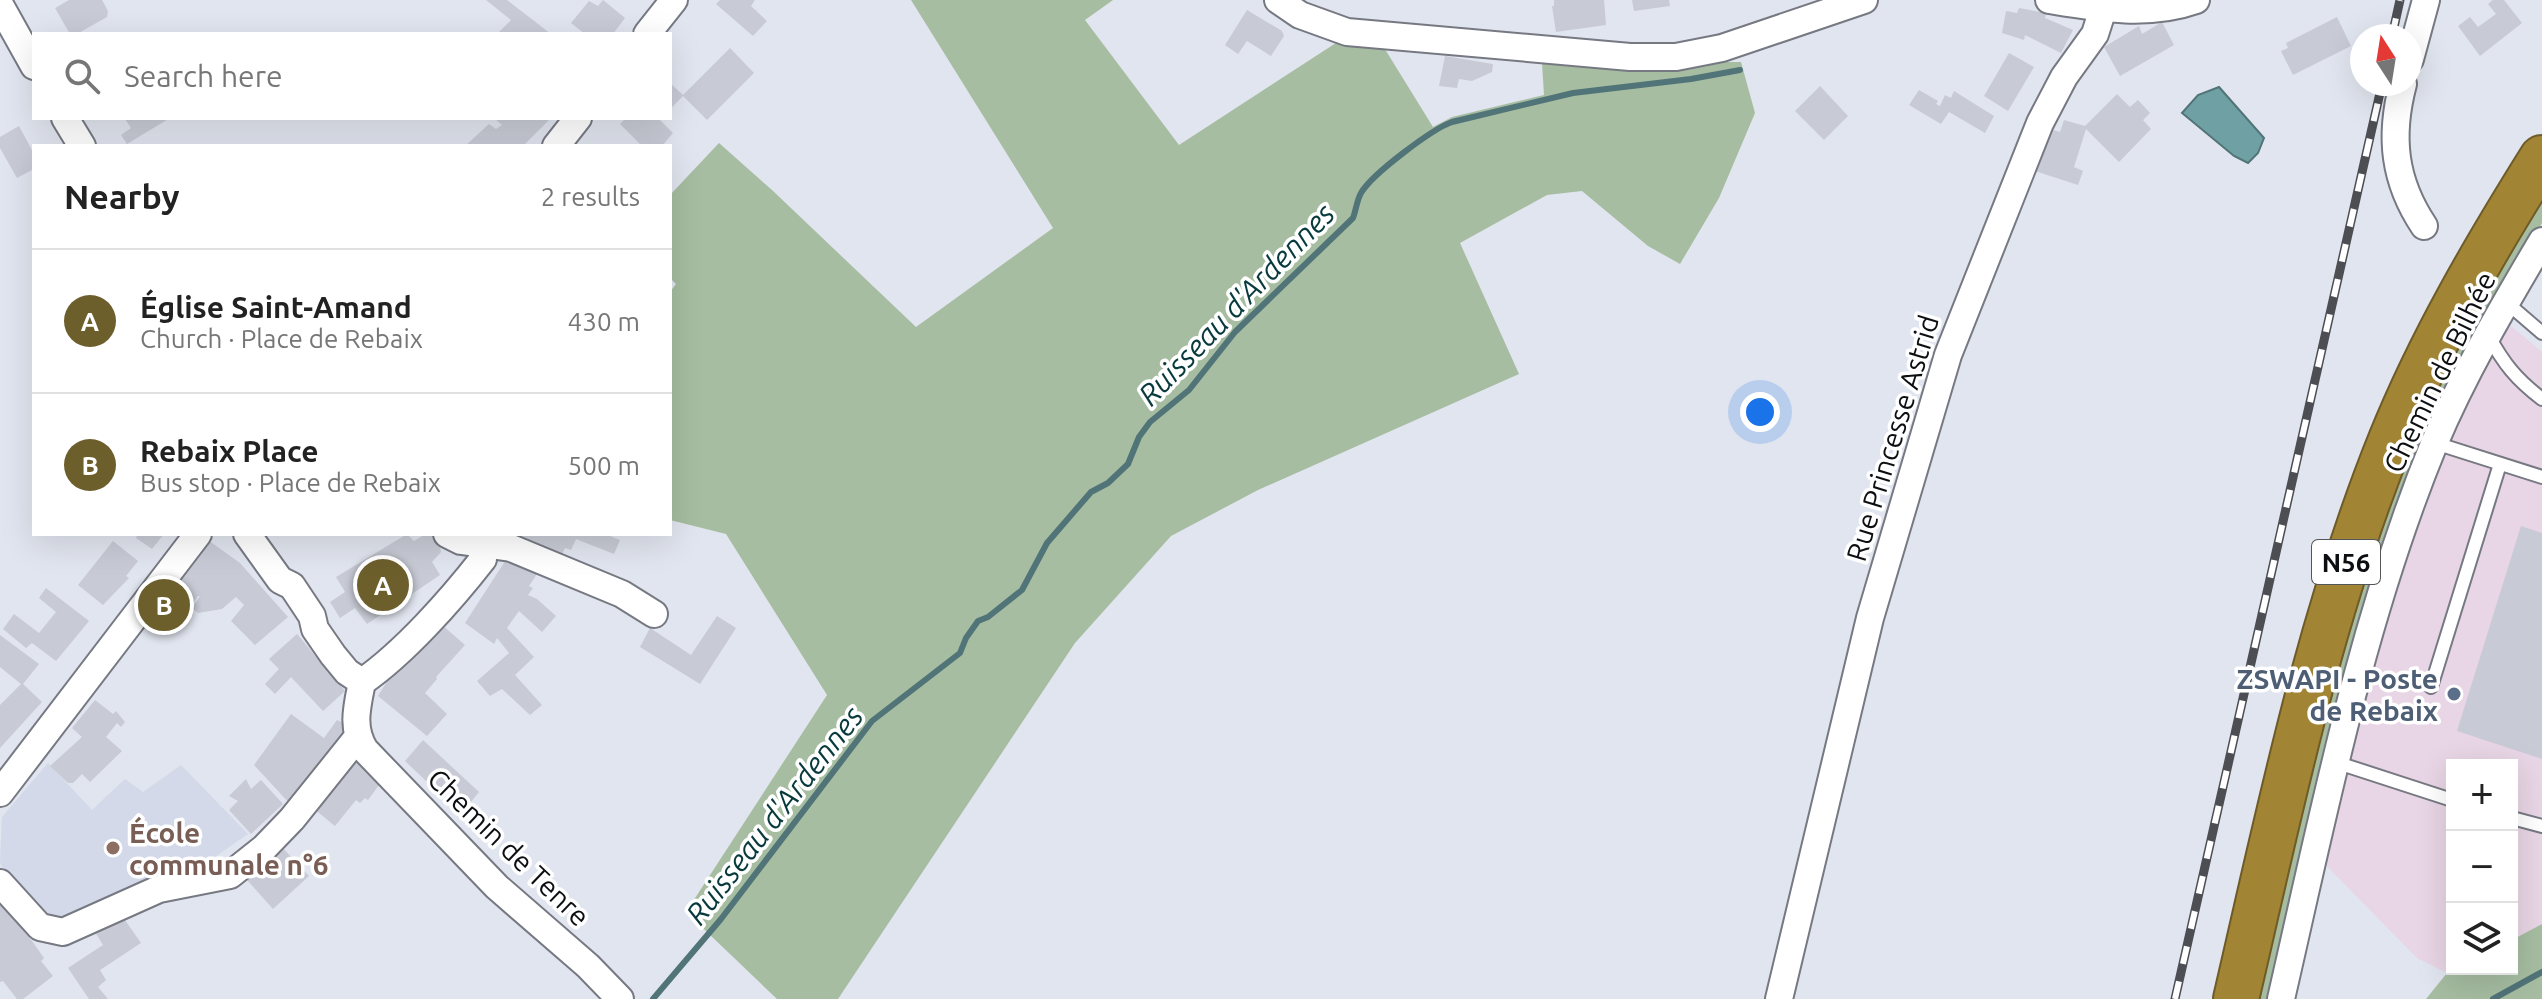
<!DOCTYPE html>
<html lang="en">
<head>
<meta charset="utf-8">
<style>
  body { margin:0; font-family:Ubuntu,sans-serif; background:#f6f6f6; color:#222 }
  .controls { position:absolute; right:24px; bottom:24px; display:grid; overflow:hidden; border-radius:0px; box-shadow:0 8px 32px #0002 }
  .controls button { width:72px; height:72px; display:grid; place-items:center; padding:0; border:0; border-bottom:2px solid #e0e0e0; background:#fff; color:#222; font:40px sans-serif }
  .compass { position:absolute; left:2350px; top:24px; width:72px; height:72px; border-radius:50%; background:#fff; box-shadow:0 8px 32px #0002; rotate:348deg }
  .you { position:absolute; left:1760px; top:412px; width:28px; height:28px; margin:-20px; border:6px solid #fff; border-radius:50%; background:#1a73e8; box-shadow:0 0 0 12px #1a73e833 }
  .badge { display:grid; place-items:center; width:52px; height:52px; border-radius:50%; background:#6d5f2c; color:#fff; font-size:26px; font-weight:700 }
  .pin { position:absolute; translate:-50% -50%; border:4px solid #fff; box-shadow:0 2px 8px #0006 }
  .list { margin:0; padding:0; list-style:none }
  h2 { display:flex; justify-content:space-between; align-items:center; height:104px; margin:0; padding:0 32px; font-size:34px }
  h2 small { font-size:26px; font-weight:400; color:#767676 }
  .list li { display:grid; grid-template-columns:52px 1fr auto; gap:24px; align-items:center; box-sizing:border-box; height:144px; padding:0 32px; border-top:2px solid #e0e0e0 }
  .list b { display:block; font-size:30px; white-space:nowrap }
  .list p { margin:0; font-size:26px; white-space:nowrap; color:#767676 }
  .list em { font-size:26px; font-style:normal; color:#767676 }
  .icon { flex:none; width:44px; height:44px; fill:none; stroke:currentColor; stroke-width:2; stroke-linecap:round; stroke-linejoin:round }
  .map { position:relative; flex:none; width:2542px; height:999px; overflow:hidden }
  .search { position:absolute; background:#fff; box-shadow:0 8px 32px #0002; left:32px; top:32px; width:640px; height:88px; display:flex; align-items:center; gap:20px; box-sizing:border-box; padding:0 28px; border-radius:0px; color:#767676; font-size:30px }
  .panel { position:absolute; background:#fff; box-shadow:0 8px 32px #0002; left:32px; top:144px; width:640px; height:392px; border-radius:0px }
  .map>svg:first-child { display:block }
  .built { fill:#d3d9e9 }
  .industrial { fill:#e8d5e5 }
  .green { fill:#a6bda1 }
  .water { fill:#6fa0a4; stroke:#517478; stroke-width:2 }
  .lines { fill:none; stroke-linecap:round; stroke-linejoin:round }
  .stream { stroke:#517478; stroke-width:6 }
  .building { fill:#c8cbd5 }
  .lane-casing { stroke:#767982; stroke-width:16 }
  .street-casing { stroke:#767982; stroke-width:30 }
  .highway-casing { stroke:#6e5b28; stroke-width:48 }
  .lane { stroke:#fff; stroke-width:12 }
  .street { stroke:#fff; stroke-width:26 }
  .highway { stroke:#a28534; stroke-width:44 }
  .rail-casing { stroke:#4c4e53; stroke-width:9 }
  .rail { stroke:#fff; stroke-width:6; stroke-dasharray:18; stroke-linecap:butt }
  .service-dot { fill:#5c6f8a; stroke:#fff; stroke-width:3 }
  .education-dot { fill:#8d6e63; stroke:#fff; stroke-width:3 }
  .labels { text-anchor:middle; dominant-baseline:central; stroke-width:7; stroke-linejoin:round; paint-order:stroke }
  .shield { fill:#fff; stroke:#555658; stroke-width:2 }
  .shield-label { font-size:26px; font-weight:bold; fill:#0c0e11 }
  .street-label { font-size:28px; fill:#0c0e11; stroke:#fff }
  .service-label { font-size:28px; font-weight:bold; fill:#4e5e75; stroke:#fff; text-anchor:end }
  .education-label { font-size:28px; font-weight:bold; fill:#785e54; stroke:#fff; text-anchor:start }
  .water-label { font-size:30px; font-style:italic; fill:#083a3d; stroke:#fff }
</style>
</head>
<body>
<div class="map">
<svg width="2542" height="999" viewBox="0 0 2542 999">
  <rect width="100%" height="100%" fill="#e1e5ef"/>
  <polygon class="built" points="48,763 92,810 125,779 143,792 181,765 248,834 193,872 56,922 7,876 0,863 2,817"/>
  <polygon class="industrial" points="2511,326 2542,352 2542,924 2512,940 2512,765 2452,765 2452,969 2455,969 2447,973 2417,958 2324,863 2383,623 2437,464 2490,344"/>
  <g class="green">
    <polygon points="911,0 1113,0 1085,20 1179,145 1339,41 1383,46 1433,127 1452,117 1544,95 1542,63 1741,62 1755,113 1719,198 1680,264 1648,246 1582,191 1547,195 1460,243 1519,374 1258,490 1171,536 1075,643 838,999 777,999 686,912 827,695 726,534 670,520 670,292 676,284 670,278 670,195 719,143 772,190 916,327 1053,228"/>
    <polygon points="2542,197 2542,223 2463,360 2273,999 2257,999 2356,590 2411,442 2482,296"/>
    <polygon points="2542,924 2542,999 2426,999 2447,973 2455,969 2512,969 2512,940"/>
  </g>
  <polygon class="water" points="2219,87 2264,138 2258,153 2248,163 2234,156 2182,113 2198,95"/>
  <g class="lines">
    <g class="stream">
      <path d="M653,999L721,919L872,721L960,653L966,638L978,621L988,617L1022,590L1047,543L1091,492L1108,483L1128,464L1139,437L1150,422L1189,390L1235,332L1353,218C1356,210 1357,200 1361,193C1372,174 1432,129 1452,122L1573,93L1691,79L1740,70"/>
      <polyline points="2493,999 2542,972"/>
    </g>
  </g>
  <g class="building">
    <polygon points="69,0 102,0 108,11 107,17 77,34 70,34 55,8"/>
    <polygon points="486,0 507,0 551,34 497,34 511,20"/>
    <polygon points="603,0 625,18 613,34 585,34 571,23 589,1 598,6"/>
    <polygon points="720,0 755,0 751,6 767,21 753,36 716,4"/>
    <polygon points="1554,0 1604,0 1606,25 1556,32 1552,6 1554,6"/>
    <polygon points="1632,0 1669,0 1670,6 1634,11"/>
    <polygon points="2493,0 2504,0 2522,23 2480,56 2458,26 2470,17 2478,27 2496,14 2488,4"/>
    <polygon points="2019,8 2046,13 2045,18 2073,30 2061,53 2025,35 2024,40 2002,33 2006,11 2017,13"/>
    <polygon points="1247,10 1282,31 1284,36 1271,56 1247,41 1238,54 1225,45"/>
    <polygon points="2337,17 2351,46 2293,75 2281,51 2288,48 2286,43"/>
    <polygon points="2162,22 2174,45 2120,76 2104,47 2139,26 2142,34"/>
    <polygon points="730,48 754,73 707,120 683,96 670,109 670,83 683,95"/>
    <polygon points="2009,53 2034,67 2008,111 1984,96"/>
    <polygon points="1445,56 1493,64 1492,72 1472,81 1459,79 1457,88 1439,86"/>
    <polygon points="1820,86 1848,116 1824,140 1795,111"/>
    <polygon points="1919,90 1938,101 1936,104 1940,106 1945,95 1951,98 1954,91 1994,116 1985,133 1949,112 1941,124 1909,105"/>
    <polygon points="2117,94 2130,107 2138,100 2150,113 2143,120 2151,129 2119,162 2086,129 2074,167 2083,171 2078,185 2035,171 2047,128 2060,132 2064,120 2085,126"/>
    <polygon points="128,118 170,118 127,144 121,135 131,128 125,119"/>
    <polygon points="494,118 551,118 523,146 465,146 489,124 496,129 502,125"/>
    <polygon points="626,118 658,118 673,133 662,146 638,146 640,144 620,124"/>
    <polygon points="19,126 34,154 34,169 17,178 0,148 0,137"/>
    <polygon points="2521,526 2542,533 2542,759 2457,731"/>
    <polygon points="138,534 164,534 152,549 136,538"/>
    <polygon points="407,534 414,541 424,535 438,537 441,552 432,562 440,575 367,624 355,608 340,618 330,602 345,592 336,577"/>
    <polygon points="517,534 605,534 620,540 614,554 576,539 571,550 565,548 559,561 513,543"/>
    <polygon points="208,540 240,563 288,617 255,645 231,621 244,605 236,597 222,609 198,613 192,608 200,596 198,596 181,619 162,605"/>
    <polygon points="113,541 138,561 126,576 129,578 103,605 78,585"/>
    <polygon points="511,552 539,571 529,586 533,588 528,595 537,599 556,616 542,632 519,611 507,628 534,657 515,675 542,705 530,715 502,689 490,696 477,681 509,653 497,638 494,644 465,623"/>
    <polygon points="46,588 89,621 56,661 32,643 26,648 3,629 14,614 39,633 56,612 39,598"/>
    <polygon points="717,616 736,628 700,684 640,647 650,628 691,655"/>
    <polygon points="441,624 465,645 436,677 437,679 425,693 447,714 427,736 378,696 389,678"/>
    <polygon points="297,634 345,691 323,711 291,677 275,694 265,684 279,669 269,659"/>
    <polygon points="0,635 39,664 23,684 42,702 0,748 0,705 21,684 0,667"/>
    <polygon points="95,700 113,714 116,711 125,722 121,727 117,723 106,737 122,751 90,782 82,774 73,783 68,783 50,766 82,737 72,728"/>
    <polygon points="291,714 324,738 337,720 346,724 339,747 292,806 254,765"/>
    <polygon points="423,740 479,792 461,814 405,761"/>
    <polygon points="354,755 384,778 368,800 365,798 360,803 356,800 335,826 313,808"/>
    <polygon points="246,779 251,789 261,780 283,804 251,834 229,810 238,801 229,796"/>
    <polygon points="282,847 309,876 273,909 247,880"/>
    <polygon points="0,894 31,929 27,934 44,958 41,961 53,976 23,999 17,999 3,981 0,982"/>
    <polygon points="120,913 141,943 100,970 106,980 98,987 108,999 89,999 68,968 103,945 92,927"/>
  </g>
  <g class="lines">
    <defs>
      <g id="lane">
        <polyline points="2506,302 2542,333"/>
        <path d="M2488,335C2504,364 2516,379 2542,399"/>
        <polyline points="2435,443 2542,477"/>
        <polyline points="2431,687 2500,464"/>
        <polyline points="2335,762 2452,800"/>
        <polyline points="2512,818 2542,826"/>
      </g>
      <g id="street">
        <polyline points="1278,0 1300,15 1347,32 1630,57 1676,57 1722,48 1864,0"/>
        <path d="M2049,0C2098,8 2148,17 2196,0"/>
        <polyline points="0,5 34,66"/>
        <polyline points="647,34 674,0"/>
        <polyline points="2410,59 2426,0"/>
        <path d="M2403,84C2389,137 2394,181 2424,226"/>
        <polyline points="65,118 82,146"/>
        <polyline points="556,146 578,118"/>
        <polyline points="247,534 280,580 292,586 312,616 315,629 333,655 347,672 362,682"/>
        <polyline points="447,534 461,541 511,548 622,594 654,614"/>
        <path d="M362,682C357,707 351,728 365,750L497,887L588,966L620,999"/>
        <path d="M362,682C404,653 451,600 483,559L480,544"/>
        <polyline points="0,793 198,534"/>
        <polyline points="0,883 40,927 63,932 159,889 230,875 264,848 292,819 357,738"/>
        <polyline points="1779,999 1870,618 1948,355 2040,123 2064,77 2095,34 2103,9"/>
        <path d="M2281,999C2324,812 2361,622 2434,444C2464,373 2503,307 2542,241"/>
      </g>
      <path id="highway" d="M2236,999C2280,810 2318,621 2391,440C2431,341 2485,249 2542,158"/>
    </defs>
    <use href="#lane" class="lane-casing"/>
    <use href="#street" class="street-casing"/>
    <use href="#highway" class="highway-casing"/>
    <use href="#lane" class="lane"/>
    <use href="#street" class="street"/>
    <use href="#highway" class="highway"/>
    <defs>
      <g id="rail">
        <polyline points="2392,36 2400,0"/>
        <polyline points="2175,999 2382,84"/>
      </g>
    </defs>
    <use href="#rail" class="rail-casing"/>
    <use href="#rail" class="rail"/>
  </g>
  <circle class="service-dot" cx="2454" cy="694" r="8"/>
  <circle class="education-dot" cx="113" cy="848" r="8"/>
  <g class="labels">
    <rect class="shield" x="2312" y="540" width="68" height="44" rx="6"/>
    <g class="shield-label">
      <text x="2346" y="562">N56</text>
    </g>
    <g class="street-label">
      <text transform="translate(2439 372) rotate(-64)">Chemin de Bilhée</text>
      <text transform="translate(1892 438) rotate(-73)">Rue Princesse Astrid</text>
      <text transform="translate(509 847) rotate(44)">Chemin de Tenre</text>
    </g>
    <g class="service-label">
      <text x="2438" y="678">ZSWAPI - Poste<tspan x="2438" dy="32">de Rebaix</tspan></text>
    </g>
    <g class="education-label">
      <text x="129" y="832">École<tspan x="129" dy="32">communale n°6</tspan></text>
    </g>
    <g class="water-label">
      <text transform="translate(1236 304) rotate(-46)">Ruisseau d'Ardennes</text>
      <text transform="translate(774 815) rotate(-52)">Ruisseau d'Ardennes</text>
    </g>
  </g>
</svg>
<div class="controls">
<button>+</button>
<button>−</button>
<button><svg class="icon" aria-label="layers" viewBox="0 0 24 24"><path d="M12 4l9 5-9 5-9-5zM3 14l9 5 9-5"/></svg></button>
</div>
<svg class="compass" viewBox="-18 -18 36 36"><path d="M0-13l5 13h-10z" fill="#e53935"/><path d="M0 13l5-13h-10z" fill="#767676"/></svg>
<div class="you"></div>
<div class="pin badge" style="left:383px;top:585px">A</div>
<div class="pin badge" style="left:164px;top:605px">B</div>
<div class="search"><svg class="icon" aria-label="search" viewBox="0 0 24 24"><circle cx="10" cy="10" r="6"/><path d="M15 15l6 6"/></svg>Search here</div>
<section class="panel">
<h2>Nearby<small>2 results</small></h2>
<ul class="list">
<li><span class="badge">A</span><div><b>Église Saint-Amand</b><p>Church · Place de Rebaix</p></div><em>430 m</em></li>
<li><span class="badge">B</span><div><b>Rebaix Place</b><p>Bus stop · Place de Rebaix</p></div><em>500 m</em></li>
</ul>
</section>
</div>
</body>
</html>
